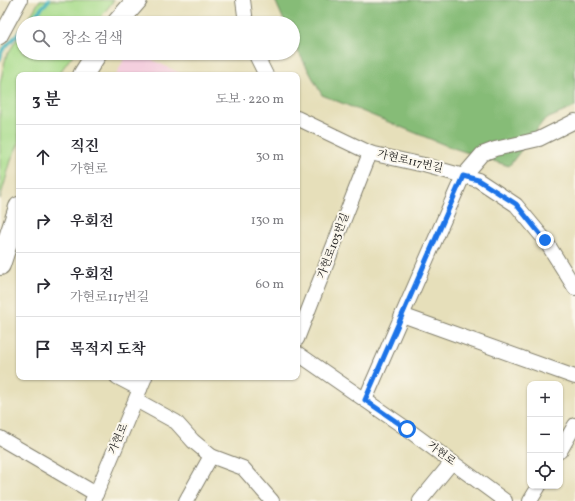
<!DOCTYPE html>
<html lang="ko">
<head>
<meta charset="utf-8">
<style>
  body { margin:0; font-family:Vollkorn,"Noto Serif KR",serif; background:#f2f2f3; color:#2b2b33 }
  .controls { position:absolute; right:12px; bottom:12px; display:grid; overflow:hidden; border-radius:8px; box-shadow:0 1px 3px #0004 }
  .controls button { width:36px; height:36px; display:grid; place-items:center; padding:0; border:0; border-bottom:1px solid #e1e1e2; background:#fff; color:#2b2b33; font:20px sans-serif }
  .stop { position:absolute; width:12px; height:12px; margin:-9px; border:3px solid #1a73e8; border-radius:50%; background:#fff }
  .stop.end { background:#1a73e8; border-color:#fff; box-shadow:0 1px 4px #0008 }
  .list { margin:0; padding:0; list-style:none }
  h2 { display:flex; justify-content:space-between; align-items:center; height:52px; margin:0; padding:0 16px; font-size:17px }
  h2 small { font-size:13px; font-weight:400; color:#7c7c81 }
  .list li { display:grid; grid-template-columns:26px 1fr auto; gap:12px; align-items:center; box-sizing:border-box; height:64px; padding:0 16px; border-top:1px solid #e1e1e2 }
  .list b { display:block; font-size:15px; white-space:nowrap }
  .list p { margin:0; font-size:13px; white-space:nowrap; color:#7c7c81 }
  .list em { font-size:13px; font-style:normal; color:#7c7c81 }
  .icon { flex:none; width:22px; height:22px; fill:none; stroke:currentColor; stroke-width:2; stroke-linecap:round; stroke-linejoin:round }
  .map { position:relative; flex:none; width:575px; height:501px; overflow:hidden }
  .search { position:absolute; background:#fff; box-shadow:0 1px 3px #0004; left:16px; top:16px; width:284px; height:44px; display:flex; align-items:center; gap:10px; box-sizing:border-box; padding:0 14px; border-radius:22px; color:#7c7c81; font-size:15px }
  .panel { position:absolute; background:#fff; box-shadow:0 1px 3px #0004; left:16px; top:72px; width:284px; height:308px; border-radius:8px }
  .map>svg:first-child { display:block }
  .built { fill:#f4cfde }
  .green { fill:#a8dc8b; stroke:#627c54 }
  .forest { fill:#86bc77; stroke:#516c4a }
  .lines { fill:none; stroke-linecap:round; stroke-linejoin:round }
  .stream { stroke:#3fb0b9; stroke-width:3.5 }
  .street-casing { stroke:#817e6b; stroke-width:16 }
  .secondary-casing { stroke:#817e6b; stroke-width:22 }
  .street { stroke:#fff; stroke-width:14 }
  .secondary { stroke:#fff; stroke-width:20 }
  .route { stroke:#1a73e8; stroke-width:5 }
  .labels { text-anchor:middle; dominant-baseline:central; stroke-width:4; stroke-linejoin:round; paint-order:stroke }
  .street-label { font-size:11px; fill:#1c1c1c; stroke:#fbf7ec }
</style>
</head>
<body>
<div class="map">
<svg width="575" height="501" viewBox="0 0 575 501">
  <rect width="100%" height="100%" fill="#fbf7ec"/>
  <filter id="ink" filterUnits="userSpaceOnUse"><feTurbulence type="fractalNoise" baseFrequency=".025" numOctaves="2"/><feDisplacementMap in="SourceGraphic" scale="8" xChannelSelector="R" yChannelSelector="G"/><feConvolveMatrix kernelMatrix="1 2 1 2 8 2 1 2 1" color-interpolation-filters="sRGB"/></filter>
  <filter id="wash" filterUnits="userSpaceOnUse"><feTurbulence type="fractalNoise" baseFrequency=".012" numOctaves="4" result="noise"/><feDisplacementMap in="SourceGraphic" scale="16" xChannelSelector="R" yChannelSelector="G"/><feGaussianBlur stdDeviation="0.9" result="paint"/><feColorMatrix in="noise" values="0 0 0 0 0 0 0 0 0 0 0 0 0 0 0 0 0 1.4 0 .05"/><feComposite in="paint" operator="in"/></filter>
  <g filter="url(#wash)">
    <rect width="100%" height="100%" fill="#e6dfba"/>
    <polygon class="built" points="127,53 138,53 184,75 116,75"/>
    <g class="green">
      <polygon points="40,0 114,0 96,23 26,23"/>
      <polygon points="23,29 23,53 74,53 58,75 19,75 19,143 12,157 0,199 0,83 6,57"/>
    </g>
    <polygon class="forest" points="275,0 575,0 575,107 544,120 509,166 450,147 322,95 293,42 293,23 285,23"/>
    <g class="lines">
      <g class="stream">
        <polyline points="28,23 49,0"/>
        <polyline points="0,59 2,51 23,28"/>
      </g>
    </g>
  </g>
  <g filter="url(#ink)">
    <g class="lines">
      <defs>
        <g id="street">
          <polyline points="243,0 246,23"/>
          <polyline points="0,37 20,0"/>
          <polyline points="255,53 266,75"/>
          <polyline points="297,118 370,153 424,165 478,180 516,205 545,240 575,288"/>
          <polyline points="402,315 575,377"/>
          <polyline points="297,339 370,153"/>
          <polyline points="297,353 407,429 505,501"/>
          <polyline points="117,377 140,389"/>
          <polyline points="136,400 176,422 193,441 211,456"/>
          <polyline points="365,400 463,176 482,154 495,149 539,139 575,121"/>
          <polyline points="0,438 96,494"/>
          <polyline points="560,451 575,425"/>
          <polyline points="92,501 96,494 145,377"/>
          <polyline points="186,501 211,456 243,468 272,501"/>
          <polyline points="420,501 452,462"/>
          <polyline points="530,501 539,486"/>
        </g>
        <g id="secondary">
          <polyline points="117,23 137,0"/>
          <polyline points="83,75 97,53"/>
          <polyline points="0,265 19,207"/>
        </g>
      </defs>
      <use href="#street" class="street-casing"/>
      <use href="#secondary" class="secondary-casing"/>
      <use href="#street" class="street"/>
      <use href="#secondary" class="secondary"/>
    </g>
  </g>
  <g class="lines" filter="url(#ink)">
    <polyline class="route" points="407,429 365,400 463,176 478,180 516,204 545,240"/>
  </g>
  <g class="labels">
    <g class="street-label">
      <text transform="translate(410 162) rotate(13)">가현로117번길</text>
      <text transform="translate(334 246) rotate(-69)">가현로103번길</text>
      <text transform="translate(119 439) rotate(-67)">가현로</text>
      <text transform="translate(441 454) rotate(37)">가현로</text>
    </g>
  </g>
</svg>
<div class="controls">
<button>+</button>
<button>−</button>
<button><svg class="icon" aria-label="locate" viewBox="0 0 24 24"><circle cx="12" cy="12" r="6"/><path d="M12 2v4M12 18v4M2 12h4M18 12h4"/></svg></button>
</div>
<div class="stop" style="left:407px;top:429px"></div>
<div class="stop end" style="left:545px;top:240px"></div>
<div class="search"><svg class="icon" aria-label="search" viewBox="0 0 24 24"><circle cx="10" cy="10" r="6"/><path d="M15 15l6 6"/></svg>장소 검색</div>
<section class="panel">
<h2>3 분<small>도보 · 220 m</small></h2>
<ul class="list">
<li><svg class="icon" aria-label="ahead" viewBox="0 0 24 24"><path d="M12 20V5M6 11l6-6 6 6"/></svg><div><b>직진</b><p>가현로</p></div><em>30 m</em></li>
<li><svg class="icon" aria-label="right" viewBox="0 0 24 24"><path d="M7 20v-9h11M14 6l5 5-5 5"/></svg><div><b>우회전</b></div><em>130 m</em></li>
<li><svg class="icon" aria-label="right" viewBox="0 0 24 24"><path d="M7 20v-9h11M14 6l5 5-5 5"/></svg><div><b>우회전</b><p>가현로117번길</p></div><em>60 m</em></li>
<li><svg class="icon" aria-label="arrive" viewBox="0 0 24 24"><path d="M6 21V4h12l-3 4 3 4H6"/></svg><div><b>목적지 도착</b></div></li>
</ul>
</section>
</div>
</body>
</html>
